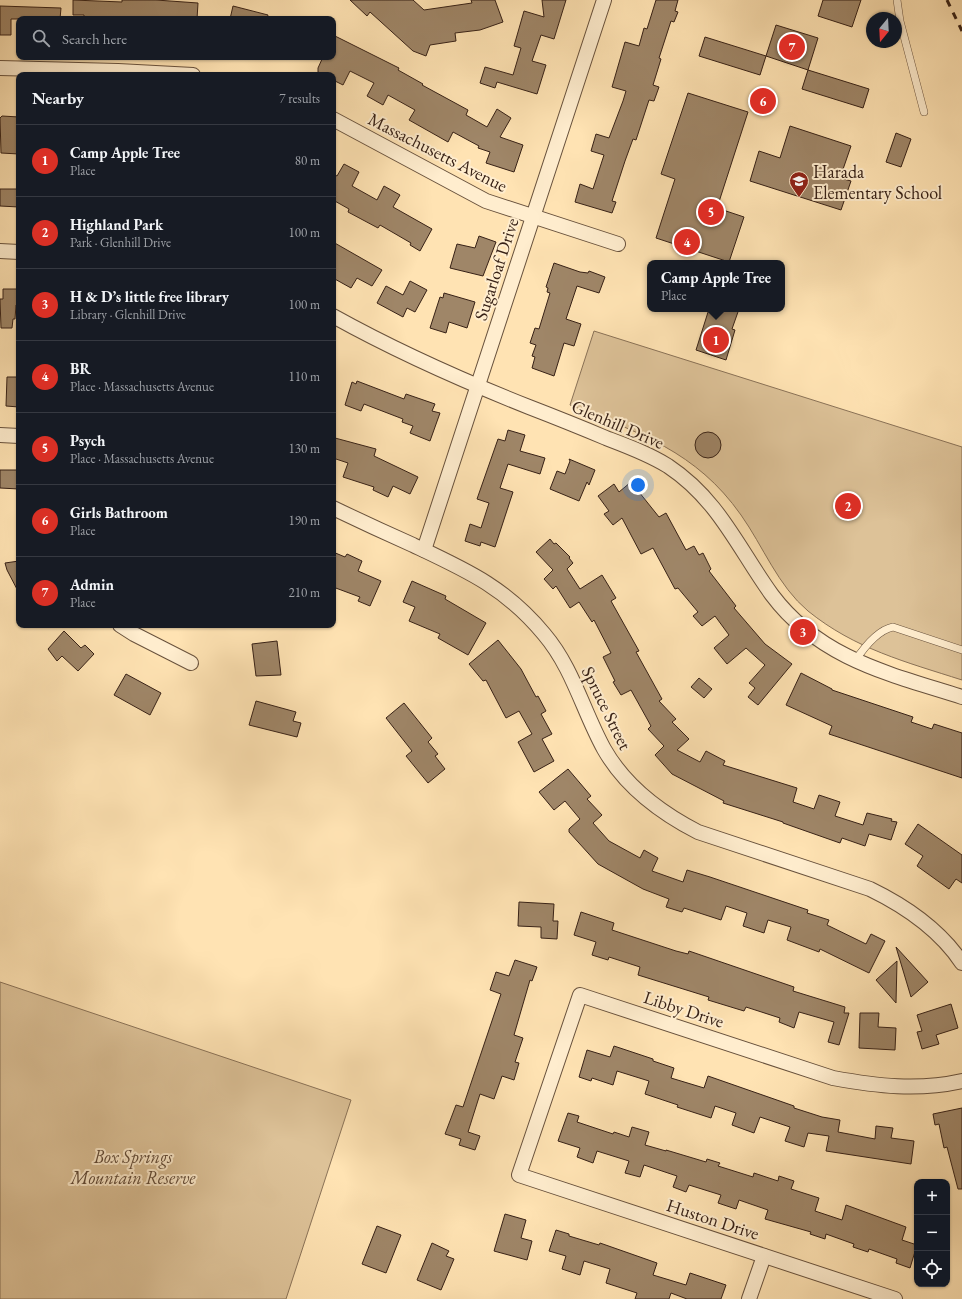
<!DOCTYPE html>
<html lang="en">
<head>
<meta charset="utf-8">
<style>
  body { margin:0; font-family:"EB Garamond",serif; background:#242831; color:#f1f3f6 }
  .controls { position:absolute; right:12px; bottom:12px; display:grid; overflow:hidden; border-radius:8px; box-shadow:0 1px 3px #0004 }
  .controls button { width:36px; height:36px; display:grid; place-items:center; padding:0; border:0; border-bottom:1px solid #363941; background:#171b24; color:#f1f3f6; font:20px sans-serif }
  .compass { position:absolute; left:866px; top:12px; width:36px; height:36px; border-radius:50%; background:#171b24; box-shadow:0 1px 3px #0004; rotate:198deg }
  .you { position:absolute; left:638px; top:485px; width:14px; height:14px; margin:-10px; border:3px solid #fff; border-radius:50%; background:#1a73e8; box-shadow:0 0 0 6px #1a73e833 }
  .badge { display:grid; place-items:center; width:26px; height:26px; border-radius:50%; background:#d93025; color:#fff; font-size:13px; font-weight:700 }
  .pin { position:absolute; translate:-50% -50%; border:2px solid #fff; box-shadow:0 1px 4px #0006 }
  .popup { position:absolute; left:647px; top:260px; width:138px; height:52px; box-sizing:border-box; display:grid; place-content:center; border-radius:8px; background:#171b24; filter:drop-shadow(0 1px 3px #0005); font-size:13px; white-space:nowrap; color:#9ea1a6 }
  .popup b { font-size:15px; color:#f1f3f6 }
  .popup::after { content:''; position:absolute; left:50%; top:100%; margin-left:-8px; border:8px solid transparent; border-top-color:#171b24 }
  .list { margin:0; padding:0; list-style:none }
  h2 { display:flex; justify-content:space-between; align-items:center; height:52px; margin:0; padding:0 16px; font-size:17px }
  h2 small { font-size:13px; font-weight:400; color:#9ea1a6 }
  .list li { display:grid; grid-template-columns:26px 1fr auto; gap:12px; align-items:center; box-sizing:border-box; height:72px; padding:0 16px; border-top:1px solid #363941 }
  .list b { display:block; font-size:15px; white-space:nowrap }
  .list p { margin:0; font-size:13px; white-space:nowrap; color:#9ea1a6 }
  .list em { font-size:13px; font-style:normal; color:#9ea1a6 }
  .icon { flex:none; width:22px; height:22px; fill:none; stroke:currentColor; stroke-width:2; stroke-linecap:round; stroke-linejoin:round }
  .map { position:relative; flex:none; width:962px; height:1299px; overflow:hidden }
  .search { position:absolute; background:#171b24; box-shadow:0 1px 3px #0004; left:16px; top:16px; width:320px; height:44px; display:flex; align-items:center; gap:10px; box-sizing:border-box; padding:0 14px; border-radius:8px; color:#9ea1a6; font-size:15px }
  .panel { position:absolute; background:#171b24; box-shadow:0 1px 3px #0004; left:16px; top:72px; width:320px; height:556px; border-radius:8px }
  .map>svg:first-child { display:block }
  .green { fill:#ddc298; stroke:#8a7257 }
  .building { fill:#9f8668; stroke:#372116 }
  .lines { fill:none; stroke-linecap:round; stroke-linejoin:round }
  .lane-casing { stroke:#69523d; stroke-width:8 }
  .street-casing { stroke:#69523d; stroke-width:16 }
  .lane { stroke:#ffedce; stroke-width:7 }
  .street { stroke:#ffedce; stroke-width:14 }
  .rail { stroke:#372116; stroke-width:3; stroke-dasharray:7 7; stroke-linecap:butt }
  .labels { text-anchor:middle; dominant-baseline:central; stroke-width:4; stroke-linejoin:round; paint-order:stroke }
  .street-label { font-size:18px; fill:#372116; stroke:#ffedce }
  .poi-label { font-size:18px; fill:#372116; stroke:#ffedce; text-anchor:start }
  .park-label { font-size:18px; font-style:italic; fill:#604936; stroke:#ffedce }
</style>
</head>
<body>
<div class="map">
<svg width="962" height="1299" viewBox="0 0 962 1299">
  <rect width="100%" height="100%" fill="#ffe3b3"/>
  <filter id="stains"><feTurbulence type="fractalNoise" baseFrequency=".005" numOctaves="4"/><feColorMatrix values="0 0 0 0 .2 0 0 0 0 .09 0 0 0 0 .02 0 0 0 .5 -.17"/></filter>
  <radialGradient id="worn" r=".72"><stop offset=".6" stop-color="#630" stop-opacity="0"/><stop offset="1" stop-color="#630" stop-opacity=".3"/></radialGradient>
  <g class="green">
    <path d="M594,331L962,447V680C906,662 855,649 808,611C778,586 763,546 741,515C696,451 639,433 570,405Z"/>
    <polygon points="0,982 351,1100 286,1299 0,1299"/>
  </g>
  <g class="building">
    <polygon points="73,0 122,2 122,0 156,0 198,3 197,19 84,19 84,15 73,15"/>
    <polygon points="350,0 413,0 424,10 472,3 471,0 495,0 503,22 480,30 455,33 456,41 430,45 426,56 413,51 370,12 367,16"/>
    <polygon points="542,0 566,0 554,39 541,35 532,61 546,65 537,94 497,82 495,88 480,83 485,67 513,75 521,48 514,46 524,11 544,17"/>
    <polygon points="656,0 678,0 675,11 678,12 674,22 671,21 659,58 661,59 653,85 659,87 654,101 649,100 636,140 633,139 625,161 612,201 616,202 612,213 575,202 580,184 593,189 604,155 591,151 596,134 609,138 623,101 626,91 612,87 625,42 639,46 644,28 647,29"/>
    <polygon points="823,0 861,0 852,27 818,16"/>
    <polygon points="0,6 61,8 60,19 11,19 11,35 0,35"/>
    <polygon points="233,6 268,15 267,19 230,19"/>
    <polygon points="776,25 818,38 808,70 766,56 760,75 699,56 705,37 766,56"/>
    <polygon points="333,35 399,68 398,70 423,84 422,85 468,110 466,115 487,127 497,109 511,118 500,137 523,145 514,172 486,163 490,152 478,148 479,146 453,132 448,142 409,120 415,110 388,95 383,105 367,96 374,83 350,71 343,85 333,80 333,75 323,75 318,72 318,68 323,57 333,57"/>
    <polygon points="808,70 869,89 863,108 802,89"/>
    <polygon points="688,93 748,112 717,208 744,217 729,262 656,238 675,179 661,174"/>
    <polygon points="2,116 19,117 19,154 1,153 0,118"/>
    <polygon points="790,126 851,146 840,178 851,181 841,210 750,181 759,151 780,158"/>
    <polygon points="896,133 911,139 901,167 886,162"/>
    <polygon points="344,164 359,172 352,186 377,200 384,186 400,195 393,207 432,229 420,251 410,245 411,243 380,225 378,228 348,212 349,209 333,200 333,174 337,176"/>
    <polygon points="0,189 19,189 19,207 0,206"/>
    <polygon points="479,236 496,242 483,276 450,268 457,244 475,248"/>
    <polygon points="333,242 382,270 372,286 357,278 351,288 333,278"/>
    <polygon points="554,263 580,272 588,273 589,271 605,277 599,293 577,286 566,319 581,324 574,346 564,343 554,376 532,368 535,357 532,356 536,345 530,343 535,328 539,329 550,293 547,292 548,288 546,287"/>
    <polygon points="410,281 427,290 415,312 407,308 403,317 377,303 386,286 403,295"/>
    <polygon points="3,289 19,289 19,305 16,305 15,319 13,319 12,328 1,328 0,299 3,299"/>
    <polygon points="444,293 475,302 467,328 449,322 446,333 430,328 440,297 443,298"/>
    <polygon points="709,309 739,309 732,329 735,330 726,360 696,350"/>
    <polygon points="7,377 19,377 19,407 6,406"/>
    <polygon points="357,381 404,399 406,394 435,404 432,411 440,413 430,441 410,433 413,426 402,422 403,419 364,404 361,411 345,405 352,382 356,384"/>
    <polygon points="508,430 525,435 520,451 545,458 540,474 508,464 500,488 513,492 495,547 481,542 480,546 465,541 470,524 481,528 489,503 477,499 498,439 505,441"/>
    <circle cx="708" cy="445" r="13"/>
    <polygon points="335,438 376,449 374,456 418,477 410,494 393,486 388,497 373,490 374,487 343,477 348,463 333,458 333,444"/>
    <polygon points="569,459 595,470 589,485 587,482 579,501 550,489 557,471 565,474 570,461"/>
    <polygon points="0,470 19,470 19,489 0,488"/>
    <polygon points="631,482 659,517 666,513 686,550 694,546 699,555 703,553 711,569 709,571 736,606 734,608 765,644 792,664 758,705 748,697 755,688 749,683 765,665 746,648 727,664 714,648 729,635 715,616 702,626 693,616 698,612 678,588 675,589 653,548 641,554 622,518 613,525 604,514 609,511 598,496 614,484 619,492"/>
    <polygon points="550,539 554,544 556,543 570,557 569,558 573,563 567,569 580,589 602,575 616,598 611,601 639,651 636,652 662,699 659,701 676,719 672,722 689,739 677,750 700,762 706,751 725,761 723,765 797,788 793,802 814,809 819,795 840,802 835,816 863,825 867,813 892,819 891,821 897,822 891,840 869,834 865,846 842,838 840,843 783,823 783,822 723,803 724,801 672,774 655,755 664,746 648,729 651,726 631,690 621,695 613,682 615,681 603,657 611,653 594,620 592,622 579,602 570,608 556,586 553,589 544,579 553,570 536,552"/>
    <polygon points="333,552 345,557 347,554 362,561 358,571 381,581 370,606 358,601 360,597 333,587"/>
    <polygon points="19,561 19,593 7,570 5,563"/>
    <polygon points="412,581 446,596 445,599 486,623 468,655 438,638 440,634 409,621 415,607 403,602"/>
    <polygon points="64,631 81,648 85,645 94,654 78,671 62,656 57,661 48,649"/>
    <polygon points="498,640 521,669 536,697 538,696 546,711 541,714 552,734 542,739 554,761 534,772 518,742 532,734 519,711 506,718 486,680 483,681 469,664"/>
    <polygon points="277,641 281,675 256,676 252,644"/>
    <polygon points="801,673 832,689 832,690 913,717 911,722 932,729 934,724 962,733 962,778 829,734 832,726 786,705"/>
    <polygon points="126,674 161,693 150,715 114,695"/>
    <polygon points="699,678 712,689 704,698 691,687"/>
    <polygon points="256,701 296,712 293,721 301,723 297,737 249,725"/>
    <polygon points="404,703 432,738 428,742 438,754 435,756 445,769 428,783 406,756 412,751 386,718"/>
    <polygon points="568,769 591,796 587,799 602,815 593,823 609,841 640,858 644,850 658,858 652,871 683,882 687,870 710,877 808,910 807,913 829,920 827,925 866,944 871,934 885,941 869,973 820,949 819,952 787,940 791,927 768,920 764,933 743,926 747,913 726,906 721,920 684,908 682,912 666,907 669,899 643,889 598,864 569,832 569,829 580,819 565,801 554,810 539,792"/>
    <polygon points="918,824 962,855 962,883 956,879 949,889 917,866 923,856 905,844"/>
    <polygon points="519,902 554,904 553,921 558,921 557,939 541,938 541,927 518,926"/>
    <polygon points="581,912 614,923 612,930 676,951 688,954 689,951 794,987 793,991 845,1007 844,1013 849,1013 839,1045 828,1042 834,1022 799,1012 794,1028 779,1022 780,1018 746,1007 744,1011 708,1000 709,997 638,975 640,967 609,957 608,960 592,955 596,942 574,935"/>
    <polygon points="896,947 928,982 911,997"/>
    <polygon points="515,960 537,967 532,981 530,980 514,1035 523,1038 515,1062 519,1063 514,1080 502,1076 494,1099 480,1094 468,1132 480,1136 475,1150 459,1145 461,1139 445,1134 456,1105 463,1107 501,994 490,990 496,972 509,976"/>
    <polygon points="897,961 896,1003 876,980"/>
    <polygon points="951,1004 958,1028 936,1035 939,1044 922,1049 917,1032 922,1031 917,1015"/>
    <polygon points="860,1013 879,1013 878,1027 896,1028 895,1050 859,1048"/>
    <polygon points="614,1046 653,1059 653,1061 674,1068 671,1078 704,1088 708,1076 794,1106 794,1108 822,1117 840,1120 838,1132 875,1139 876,1126 893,1128 891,1138 914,1141 911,1164 826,1151 829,1136 808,1133 804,1147 785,1141 790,1127 760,1117 754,1133 732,1125 736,1113 715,1106 711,1118 677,1107 678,1105 645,1094 649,1081 617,1071 613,1085 592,1078 591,1081 579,1077 587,1050 610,1057"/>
    <polygon points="962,1108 962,1189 958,1189 947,1147 944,1148 939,1124 935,1125 933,1114"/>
    <polygon points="568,1113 579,1116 577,1122 613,1134 614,1132 629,1137 632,1127 649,1132 645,1145 666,1151 666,1150 706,1162 707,1159 720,1163 718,1166 753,1177 754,1173 778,1181 779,1176 794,1181 791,1189 819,1198 815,1211 842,1220 846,1205 906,1227 902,1240 917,1245 910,1268 896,1263 897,1259 869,1249 868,1252 853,1247 854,1244 826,1234 825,1239 810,1234 811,1232 765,1219 768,1210 739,1200 736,1209 718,1203 721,1195 689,1185 686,1192 673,1187 677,1176 644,1165 640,1177 625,1173 629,1161 597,1151 593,1163 577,1157 580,1148 558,1141"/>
    <polygon points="505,1214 526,1220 521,1238 532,1241 527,1260 494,1251"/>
    <polygon points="377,1226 401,1235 386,1273 362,1264"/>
    <polygon points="556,1230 569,1234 569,1236 599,1245 600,1243 657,1263 653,1275 686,1285 690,1273 726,1285 721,1299 687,1299 671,1293 669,1299 635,1299 637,1293 606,1283 610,1269 584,1261 580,1275 562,1269 566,1256 549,1251"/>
    <polygon points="432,1243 449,1251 446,1256 454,1259 441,1290 417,1280"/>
  </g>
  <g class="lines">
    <defs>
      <g id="lane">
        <polyline points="897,0 900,21 924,112"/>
        <path d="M855,661C863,649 878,630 893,627L962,650"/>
      </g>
      <g id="street">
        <polyline points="0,68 118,71 193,75"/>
        <polyline points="333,119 486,201 618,244"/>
        <polyline points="0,251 19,252"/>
        <path d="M333,316C396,351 461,380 529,407C555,417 580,427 606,438C627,446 649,454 668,466C719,500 738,548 772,595C820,659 890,674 962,697"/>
        <polyline points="0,435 19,436"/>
        <path d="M333,508C360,521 386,533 413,545C466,570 505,587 544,634C573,668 583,711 604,749C625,786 661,813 698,832L870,889C905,906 940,930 962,963"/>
        <polyline points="424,550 604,0"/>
        <polyline points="120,625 134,634 191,663"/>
        <polyline points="749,1299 764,1256"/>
        <path d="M895,1299L519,1175L580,995L833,1078C877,1086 918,1091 962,1081"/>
      </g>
    </defs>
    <use href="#lane" class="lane-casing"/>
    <use href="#street" class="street-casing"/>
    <use href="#lane" class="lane"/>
    <use href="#street" class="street"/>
    <polyline class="rail" points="947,0 962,31"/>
  </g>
  <defs>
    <symbol id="school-pin" viewBox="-11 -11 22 30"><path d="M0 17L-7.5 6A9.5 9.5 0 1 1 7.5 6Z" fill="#8f2418" stroke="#ffedce"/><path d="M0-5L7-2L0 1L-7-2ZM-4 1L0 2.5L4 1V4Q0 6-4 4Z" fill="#fff"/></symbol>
  </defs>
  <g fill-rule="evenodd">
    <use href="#school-pin" x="788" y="170" width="22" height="30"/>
  </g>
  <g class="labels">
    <g class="street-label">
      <text transform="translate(438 152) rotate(27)">Massachusetts Avenue</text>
      <text transform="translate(496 269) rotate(-72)">Sugarloaf Drive</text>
      <text transform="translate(618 424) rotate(23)">Glenhill Drive</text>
      <text transform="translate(607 708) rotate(64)">Spruce Street</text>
      <text transform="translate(684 1009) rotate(18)">Libby Drive</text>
      <text transform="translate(713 1219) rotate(18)">Huston Drive</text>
    </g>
    <g class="poi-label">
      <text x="813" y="171">Harada<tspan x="813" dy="21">Elementary School</tspan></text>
    </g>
    <g class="park-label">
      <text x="133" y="1156">Box Springs<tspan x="133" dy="21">Mountain Reserve</tspan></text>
    </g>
  </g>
  <rect width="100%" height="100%" filter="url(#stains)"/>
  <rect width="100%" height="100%" fill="url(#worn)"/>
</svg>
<div class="controls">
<button>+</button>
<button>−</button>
<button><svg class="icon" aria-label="locate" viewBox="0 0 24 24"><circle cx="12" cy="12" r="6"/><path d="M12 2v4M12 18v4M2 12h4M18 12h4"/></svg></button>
</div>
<svg class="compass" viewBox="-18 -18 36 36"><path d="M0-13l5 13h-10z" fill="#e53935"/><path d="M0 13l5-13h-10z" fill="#9ea1a6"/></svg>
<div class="you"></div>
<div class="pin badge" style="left:716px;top:340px">1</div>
<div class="popup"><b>Camp Apple Tree</b>Place</div>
<div class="pin badge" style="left:848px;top:506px">2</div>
<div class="pin badge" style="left:803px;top:632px">3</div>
<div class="pin badge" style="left:687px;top:242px">4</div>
<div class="pin badge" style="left:711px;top:212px">5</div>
<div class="pin badge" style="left:763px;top:101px">6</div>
<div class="pin badge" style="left:792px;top:47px">7</div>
<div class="search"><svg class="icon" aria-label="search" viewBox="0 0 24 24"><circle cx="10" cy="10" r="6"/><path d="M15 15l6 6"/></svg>Search here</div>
<section class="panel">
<h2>Nearby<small>7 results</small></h2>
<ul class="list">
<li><span class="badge">1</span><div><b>Camp Apple Tree</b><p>Place</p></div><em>80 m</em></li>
<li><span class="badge">2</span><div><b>Highland Park</b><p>Park · Glenhill Drive</p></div><em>100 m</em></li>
<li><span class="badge">3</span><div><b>H &amp; D’s little free library</b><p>Library · Glenhill Drive</p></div><em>100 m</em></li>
<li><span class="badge">4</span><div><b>BR</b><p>Place · Massachusetts Avenue</p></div><em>110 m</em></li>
<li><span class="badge">5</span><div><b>Psych</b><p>Place · Massachusetts Avenue</p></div><em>130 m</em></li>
<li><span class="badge">6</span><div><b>Girls Bathroom</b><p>Place</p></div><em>190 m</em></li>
<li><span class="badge">7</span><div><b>Admin</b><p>Place</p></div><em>210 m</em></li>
</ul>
</section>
</div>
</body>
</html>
